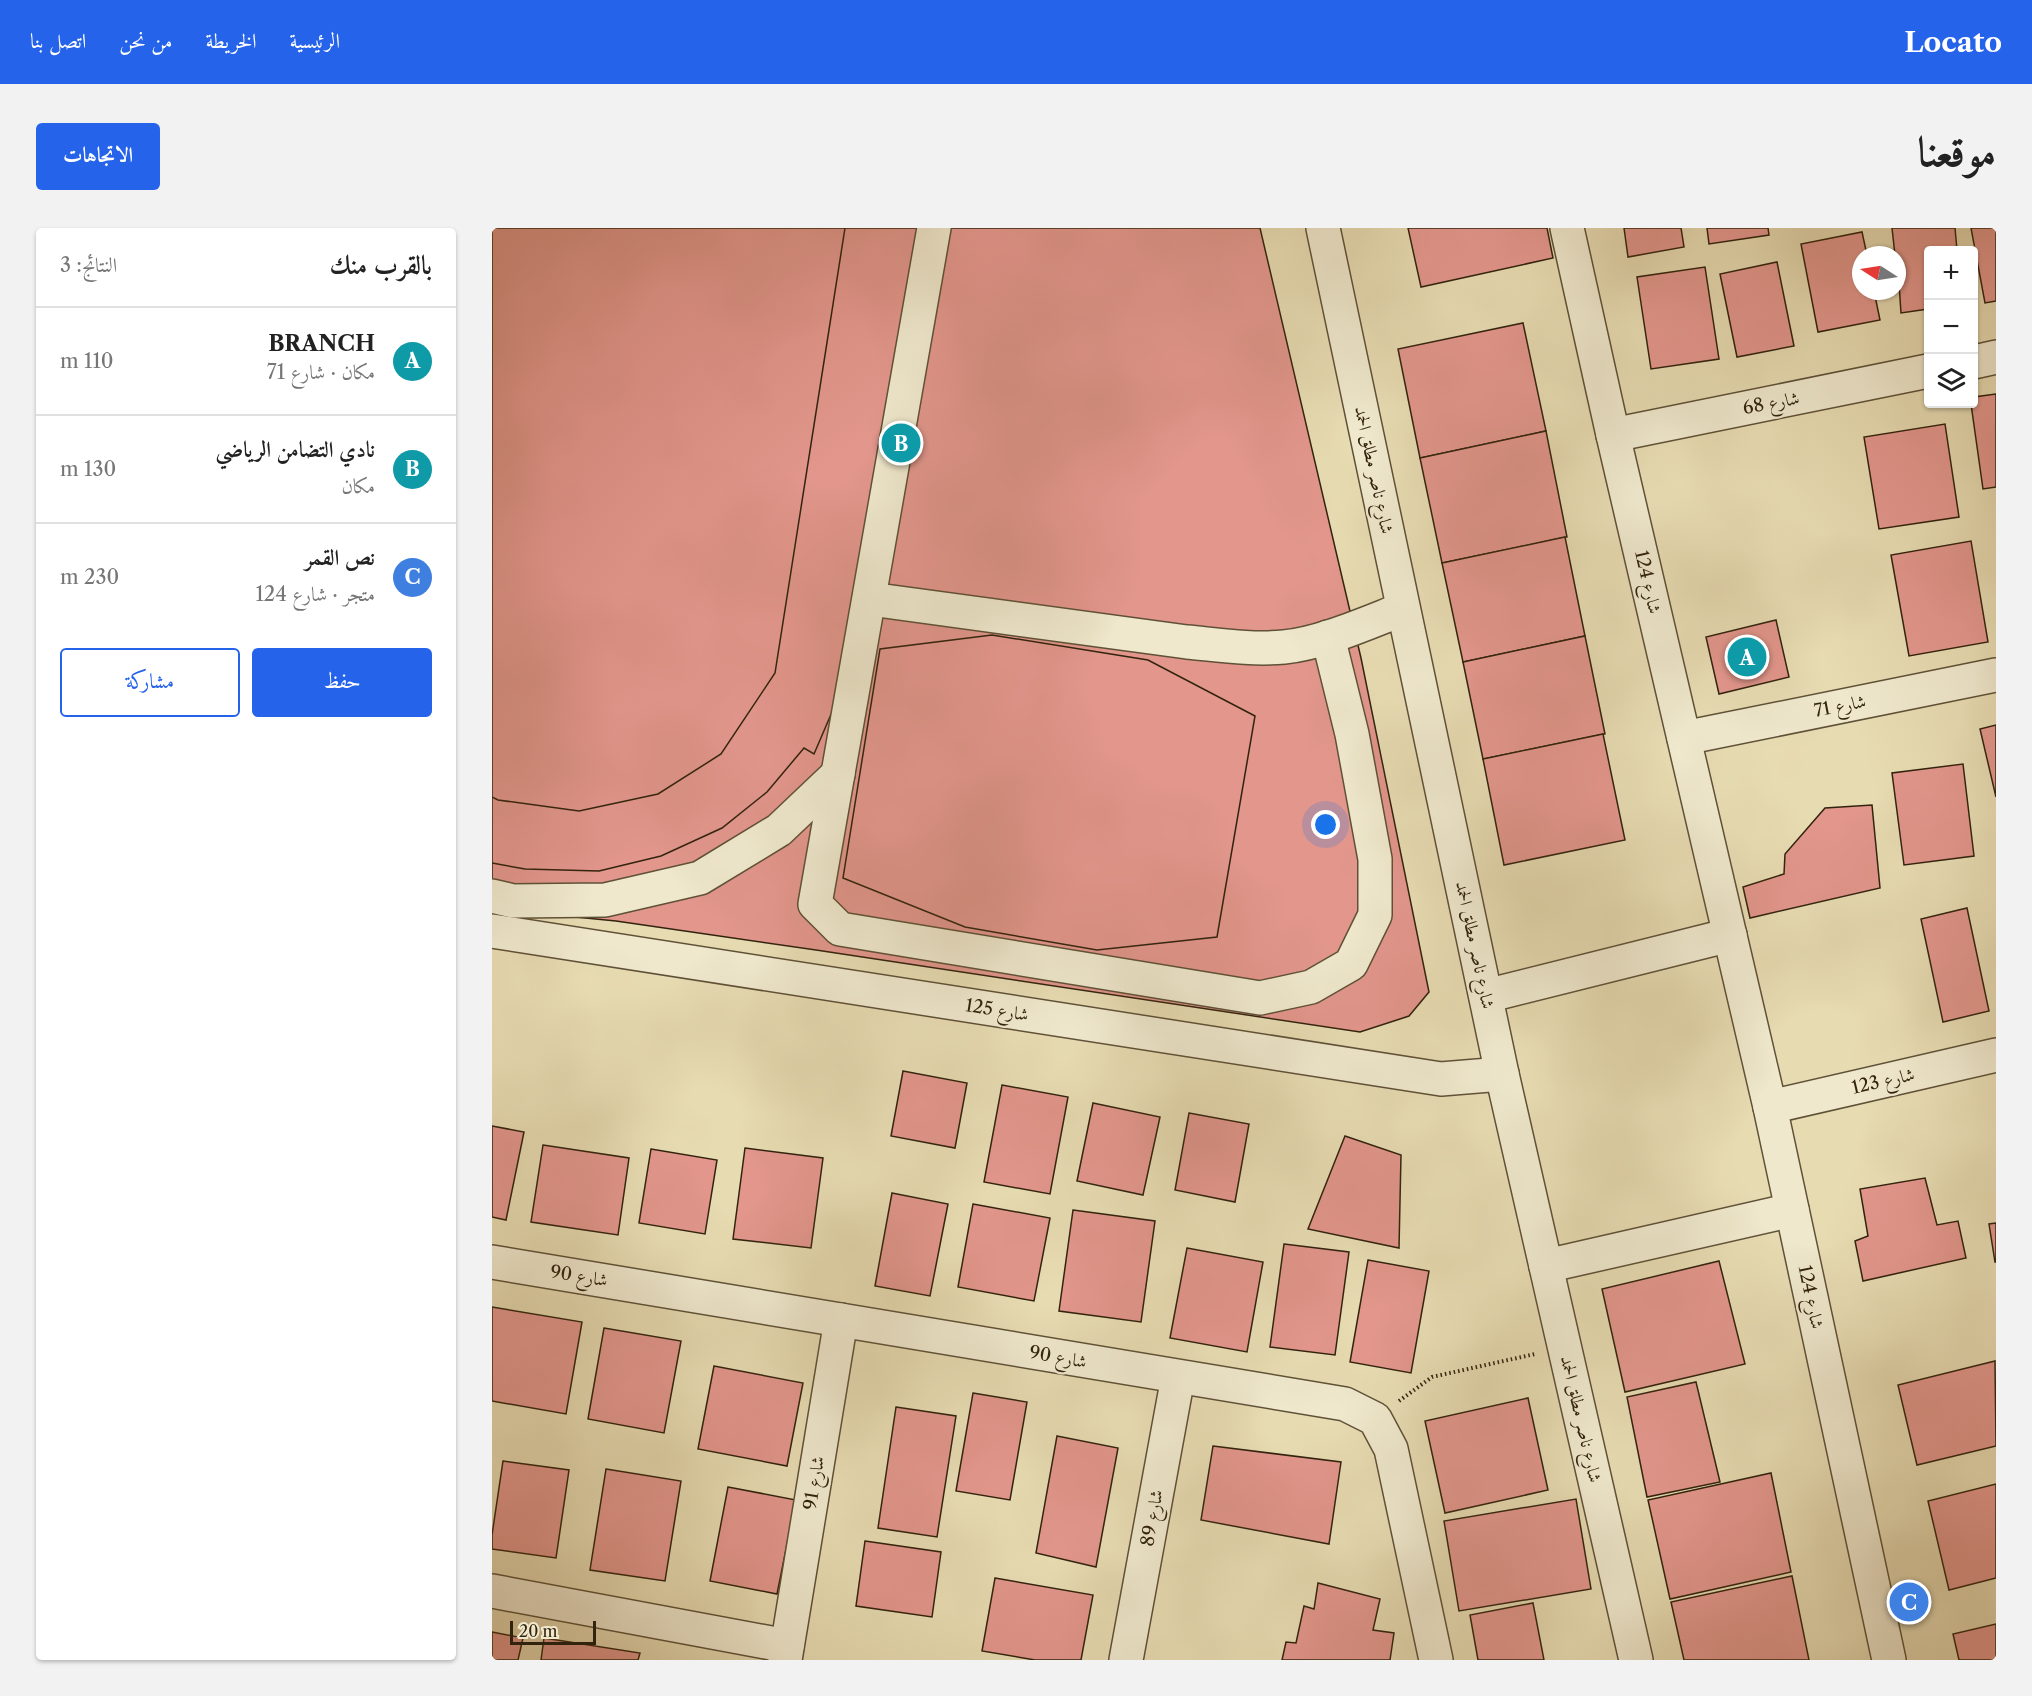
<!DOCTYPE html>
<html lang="ar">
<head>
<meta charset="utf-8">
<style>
  body { margin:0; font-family:"Libre Caslon Text",Amiri,serif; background:#f2f2f2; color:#222; direction:rtl }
  .controls { position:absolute; right:18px; top:18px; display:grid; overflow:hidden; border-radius:6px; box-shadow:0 2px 4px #0004 }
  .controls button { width:54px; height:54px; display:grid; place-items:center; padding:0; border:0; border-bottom:2px solid #e0e0e0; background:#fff; color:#222; font:30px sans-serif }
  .compass { position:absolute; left:1360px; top:18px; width:54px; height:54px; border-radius:50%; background:#fff; box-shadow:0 2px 4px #0004; rotate:282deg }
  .scale { position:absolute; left:18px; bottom:15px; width:86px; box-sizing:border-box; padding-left:6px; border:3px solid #32230e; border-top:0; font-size:16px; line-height:21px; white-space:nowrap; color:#32230e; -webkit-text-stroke:4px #efe8cd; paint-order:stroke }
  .you { position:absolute; left:834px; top:597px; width:21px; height:21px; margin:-15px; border:4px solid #fff; border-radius:50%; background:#1a73e8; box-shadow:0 0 0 9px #1a73e833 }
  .badge { display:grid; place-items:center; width:39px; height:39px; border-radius:50%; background:#2563eb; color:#fff; font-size:20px; font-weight:700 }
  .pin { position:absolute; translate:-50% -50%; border:3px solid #fff; box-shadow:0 2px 6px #0006 }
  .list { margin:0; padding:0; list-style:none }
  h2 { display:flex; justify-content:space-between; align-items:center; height:78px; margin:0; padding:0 24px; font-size:26px }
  h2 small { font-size:20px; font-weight:400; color:#767676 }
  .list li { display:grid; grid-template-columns:39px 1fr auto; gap:18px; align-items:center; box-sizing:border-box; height:108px; padding:0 24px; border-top:2px solid #e0e0e0 }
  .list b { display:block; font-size:22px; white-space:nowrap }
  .list p { margin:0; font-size:20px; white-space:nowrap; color:#767676 }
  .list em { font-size:20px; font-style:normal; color:#767676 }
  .actions { display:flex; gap:12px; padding:18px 24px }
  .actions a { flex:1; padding:14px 0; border:2px solid #2563eb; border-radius:6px; text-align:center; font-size:21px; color:#2563eb }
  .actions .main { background:#2563eb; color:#fff }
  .icon { flex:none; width:33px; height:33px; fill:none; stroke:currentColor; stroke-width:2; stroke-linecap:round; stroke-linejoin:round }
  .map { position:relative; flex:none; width:1504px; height:1432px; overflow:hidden; direction:ltr; border-radius:6px }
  header { display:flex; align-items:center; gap:36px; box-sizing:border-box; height:84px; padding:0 30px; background:#2563eb; color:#fff }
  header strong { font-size:28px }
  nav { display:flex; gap:33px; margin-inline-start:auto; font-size:21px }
  .intro { display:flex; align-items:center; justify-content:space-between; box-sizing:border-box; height:144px; padding:0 36px }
  h1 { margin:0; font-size:42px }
  .button { padding:15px 27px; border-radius:6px; background:#2563eb; color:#fff; font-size:21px; font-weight:700 }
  main { display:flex; gap:36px; padding:0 36px }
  aside { flex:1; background:#fff; border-radius:6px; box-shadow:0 2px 4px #0004 }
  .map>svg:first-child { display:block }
  .building { fill:#e2968c; stroke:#32230e; stroke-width:1.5 }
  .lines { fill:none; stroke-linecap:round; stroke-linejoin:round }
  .minor-casing { stroke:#5f5137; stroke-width:36 }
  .path { stroke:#32230e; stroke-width:4; stroke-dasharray:1.5 3; stroke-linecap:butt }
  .minor { stroke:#efe8cd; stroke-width:33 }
  .labels { text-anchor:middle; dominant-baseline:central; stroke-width:4.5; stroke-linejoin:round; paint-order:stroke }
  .street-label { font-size:18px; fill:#32230e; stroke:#efe8cd }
</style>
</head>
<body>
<header>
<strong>Locato</strong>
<nav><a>الرئيسية</a><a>الخريطة</a><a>من نحن</a><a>اتصل بنا</a></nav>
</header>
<div class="intro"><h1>موقعنا</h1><a class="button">الاتجاهات</a></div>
<main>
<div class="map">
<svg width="1504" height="1432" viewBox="0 0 1504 1432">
  <rect width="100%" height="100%" fill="#e7dbb2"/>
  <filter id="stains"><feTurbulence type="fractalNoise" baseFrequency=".00333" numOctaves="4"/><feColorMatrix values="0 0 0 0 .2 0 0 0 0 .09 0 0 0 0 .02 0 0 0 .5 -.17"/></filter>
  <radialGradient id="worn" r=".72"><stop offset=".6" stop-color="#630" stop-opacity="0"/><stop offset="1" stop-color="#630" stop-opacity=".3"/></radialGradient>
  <g class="building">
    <polygon points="0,0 768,0 869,430 937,764 917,788 868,804 324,722 124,693 32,684 0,678"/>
    <polygon points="353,0 426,0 346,470 322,526 312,520 275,564 230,600 169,628 107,643 33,641 0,635 0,569 6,572 87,583 166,566 229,526 283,445"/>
    <polygon points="916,0 1055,0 1061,30 929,59"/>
    <polygon points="1132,0 1189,0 1192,19 1136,29"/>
    <polygon points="1215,0 1276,0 1277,7 1217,16"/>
    <polygon points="1400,0 1463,0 1465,22 1436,22 1436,81 1409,85 1405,27 1403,27"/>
    <polygon points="1479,0 1504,0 1504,73 1493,75"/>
    <polygon points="1370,4 1375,27 1369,27 1369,63 1382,63 1388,92 1326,104 1309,16"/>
    <polygon points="1285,34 1302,118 1245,129 1228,46"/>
    <polygon points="1213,39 1227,131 1159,141 1145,49"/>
    <polygon points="1031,95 1054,203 928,230 906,121"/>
    <polygon points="1504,166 1504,259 1491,261 1479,176 1482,176 1482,169"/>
    <polygon points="1453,196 1467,289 1387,301 1372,209"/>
    <polygon points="1054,203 1075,309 950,335 928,230"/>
    <polygon points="1073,309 1093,408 971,434 950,335"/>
    <polygon points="1479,313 1496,414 1417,428 1399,327"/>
    <polygon points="1284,392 1297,449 1227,466 1214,409"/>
    <polygon points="500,407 656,432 763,488 725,709 605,722 473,699 351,650 388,421"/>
    <polygon points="1093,408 1113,506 991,531 971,434"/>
    <polygon points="1504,497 1504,569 1488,501"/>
    <polygon points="1111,506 1133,612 1012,637 991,531"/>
    <polygon points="1471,536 1482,628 1412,637 1400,545"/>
    <polygon points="1380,577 1388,660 1258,690 1251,659 1292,646 1293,626 1333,580"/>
    <polygon points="1475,680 1497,783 1451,794 1429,691"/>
    <polygon points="411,843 475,855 463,920 399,908"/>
    <polygon points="510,857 576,869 558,966 492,954"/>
    <polygon points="601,875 668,889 651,967 585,953"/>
    <polygon points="697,885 757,896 743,974 683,962"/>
    <polygon points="0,898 32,904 14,992 0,989"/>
    <polygon points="853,908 909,927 907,1020 816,1001"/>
    <polygon points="51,917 137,930 126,1007 39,994"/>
    <polygon points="253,920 331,930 319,1020 241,1011"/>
    <polygon points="159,921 225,932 213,1006 147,995"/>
    <polygon points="1433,950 1445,997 1466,993 1474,1030 1371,1053 1363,1013 1376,1008 1368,961"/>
    <polygon points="400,965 456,976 438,1068 383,1058"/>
    <polygon points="481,976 558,990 542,1073 466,1059"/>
    <polygon points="581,982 663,993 649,1094 567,1083"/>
    <polygon points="1504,995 1504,1034 1503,1034 1497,996"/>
    <polygon points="792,1016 857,1024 843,1127 778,1119"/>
    <polygon points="695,1020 771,1034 755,1124 678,1110"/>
    <polygon points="876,1032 937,1043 919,1145 858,1134"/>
    <polygon points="1227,1033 1253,1136 1133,1164 1110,1061"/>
    <polygon points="0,1079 90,1094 74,1186 0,1173"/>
    <polygon points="112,1100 189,1113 172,1205 96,1191"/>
    <polygon points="1503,1133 1504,1218 1425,1237 1406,1157"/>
    <polygon points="222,1138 311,1155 295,1238 206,1221"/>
    <polygon points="1204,1154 1228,1254 1155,1269 1135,1169"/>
    <polygon points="481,1165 535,1174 518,1272 464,1263"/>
    <polygon points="1036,1170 1056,1262 953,1285 933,1193"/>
    <polygon points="404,1179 464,1188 445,1309 386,1300"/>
    <polygon points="565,1208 626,1220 604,1339 544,1325"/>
    <polygon points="721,1218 849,1234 837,1316 709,1292"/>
    <polygon points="11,1233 77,1242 64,1330 0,1321 0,1307"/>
    <polygon points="114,1241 189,1253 173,1353 98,1342"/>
    <polygon points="1279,1245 1299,1344 1178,1371 1156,1272"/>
    <polygon points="1504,1256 1504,1350 1457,1362 1436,1273"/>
    <polygon points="236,1259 304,1272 285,1366 218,1353"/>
    <polygon points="1084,1271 1099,1361 967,1383 952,1293"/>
    <polygon points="373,1313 449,1324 440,1389 364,1378"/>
    <polygon points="1300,1348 1317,1432 1192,1432 1179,1374"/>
    <polygon points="503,1350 601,1367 589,1432 543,1432 490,1423"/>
    <polygon points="826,1355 888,1371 881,1402 902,1405 898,1432 790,1432 794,1414 804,1415 812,1378 822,1381"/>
    <polygon points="1041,1375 1052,1432 986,1432 978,1387"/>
    <polygon points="1504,1396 1504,1432 1467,1432 1461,1406"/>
    <polygon points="0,1404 31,1410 26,1432 0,1432"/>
    <polygon points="52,1410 148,1425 146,1432 49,1432"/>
  </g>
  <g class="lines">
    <defs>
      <g id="minor">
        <polyline points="442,0 323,676 348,701 768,770 819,759 859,736 883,687 883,631 860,506 836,409"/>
        <polyline points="831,0 1010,846 1144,1432"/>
        <polyline points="1075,0 1121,207 1278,879 1397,1432"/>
        <polyline points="1482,134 1504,129"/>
        <polyline points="1121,207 1436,143"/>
        <path d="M378,371L695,414C727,417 760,422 792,419C828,416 877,394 911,381"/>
        <polyline points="1192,510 1504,447"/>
        <polyline points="0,668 21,673 113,672 208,650 287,602 346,546"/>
        <polyline points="0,703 949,851 1010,846"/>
        <polyline points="994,768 1238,707"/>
        <polyline points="1278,879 1504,827"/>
        <polyline points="0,1034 853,1176 883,1191 899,1221 944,1432"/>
        <polyline points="1054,1038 1300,982"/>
        <polyline points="0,1363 295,1418"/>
        <polyline points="293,1432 349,1092"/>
        <polyline points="634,1432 686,1149"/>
      </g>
    </defs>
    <use href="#minor" class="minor-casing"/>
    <polyline class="path" points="907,1173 940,1149 1043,1126"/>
    <use href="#minor" class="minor"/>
  </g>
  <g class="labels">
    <g class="street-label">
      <text transform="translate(1279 175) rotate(-11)">شارع 68</text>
      <text transform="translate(882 242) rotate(78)">شارع ناصر مطلق الحمد</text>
      <text transform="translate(1156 354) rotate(77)">شارع 124</text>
      <text transform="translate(1348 478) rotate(-11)">شارع 71</text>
      <text transform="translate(983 717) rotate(78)">شارع ناصر مطلق الحمد</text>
      <text transform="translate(505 782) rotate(9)">شارع 125</text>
      <text transform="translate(1391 853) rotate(-13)">شارع 123</text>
      <text transform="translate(87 1048) rotate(9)">شارع 90</text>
      <text transform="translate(1319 1069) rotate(78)">شارع 124</text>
      <text transform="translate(566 1129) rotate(10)">شارع 90</text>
      <text transform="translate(1089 1191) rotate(77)">شارع ناصر مطلق الحمد</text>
      <text transform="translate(322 1255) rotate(-81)">شارع 91</text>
      <text transform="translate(660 1290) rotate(-80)">شارع 89</text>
    </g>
  </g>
  <rect width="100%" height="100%" filter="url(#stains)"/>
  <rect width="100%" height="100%" fill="url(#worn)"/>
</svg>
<div class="controls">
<button>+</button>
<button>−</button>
<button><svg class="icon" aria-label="layers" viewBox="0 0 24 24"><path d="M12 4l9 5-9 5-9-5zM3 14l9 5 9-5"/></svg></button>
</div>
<svg class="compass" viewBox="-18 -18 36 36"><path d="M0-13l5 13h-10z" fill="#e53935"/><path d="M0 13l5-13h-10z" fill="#767676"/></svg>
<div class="scale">20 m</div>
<div class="you"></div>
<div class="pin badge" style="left:1255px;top:429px;background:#0f9aa8">A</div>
<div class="pin badge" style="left:409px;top:215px;background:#0f9aa8">B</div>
<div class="pin badge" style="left:1417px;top:1374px;background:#3f7fe0">C</div>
</div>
<aside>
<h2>بالقرب منك<small>النتائج: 3</small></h2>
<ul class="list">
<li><span class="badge" style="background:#0f9aa8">A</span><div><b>BRANCH</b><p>مكان · شارع 71</p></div><em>110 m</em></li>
<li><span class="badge" style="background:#0f9aa8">B</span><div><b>نادي التضامن الرياضي</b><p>مكان</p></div><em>130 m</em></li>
<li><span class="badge" style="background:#3f7fe0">C</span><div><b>نص القمر</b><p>متجر · شارع 124</p></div><em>230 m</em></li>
</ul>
<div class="actions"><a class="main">حفظ</a><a>مشاركة</a></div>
</aside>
</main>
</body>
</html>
